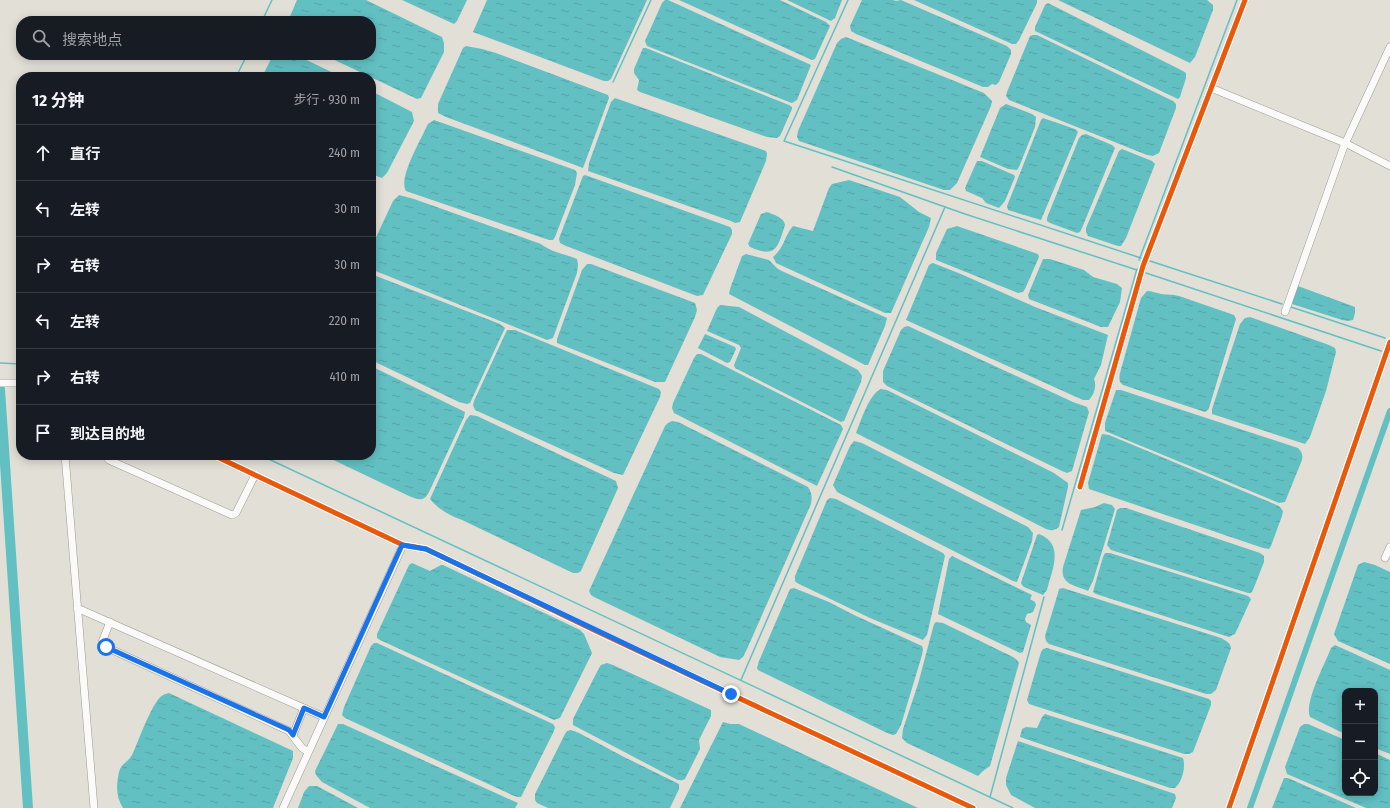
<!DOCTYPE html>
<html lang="zh">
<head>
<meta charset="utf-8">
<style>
  body { margin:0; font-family:"Fira Sans Condensed","Noto Sans SC",sans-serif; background:#242831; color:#f1f3f6 }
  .controls { position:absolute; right:12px; bottom:12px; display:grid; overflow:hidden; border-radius:8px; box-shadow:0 2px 10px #0003 }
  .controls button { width:36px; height:36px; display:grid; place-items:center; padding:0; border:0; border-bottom:1px solid #363941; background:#171b24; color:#f1f3f6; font:20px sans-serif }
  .stop { position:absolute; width:12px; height:12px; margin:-9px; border:3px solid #1a73e8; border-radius:50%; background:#fff }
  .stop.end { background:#1a73e8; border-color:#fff; box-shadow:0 1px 4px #0008 }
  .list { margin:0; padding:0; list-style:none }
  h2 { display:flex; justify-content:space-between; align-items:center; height:52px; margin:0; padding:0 16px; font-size:17px }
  h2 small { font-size:13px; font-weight:400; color:#9ea1a6 }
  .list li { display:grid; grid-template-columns:26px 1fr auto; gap:12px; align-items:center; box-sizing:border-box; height:56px; padding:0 16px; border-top:1px solid #363941 }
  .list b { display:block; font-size:15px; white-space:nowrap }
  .list em { font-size:13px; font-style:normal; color:#9ea1a6 }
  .icon { flex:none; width:22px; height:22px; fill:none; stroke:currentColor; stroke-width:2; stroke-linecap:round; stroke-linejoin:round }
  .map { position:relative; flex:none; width:1390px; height:808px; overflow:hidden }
  .search { position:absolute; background:#171b24; box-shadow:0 2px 10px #0003; left:16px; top:16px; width:360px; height:44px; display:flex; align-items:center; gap:10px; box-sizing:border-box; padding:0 14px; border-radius:16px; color:#9ea1a6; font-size:15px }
  .panel { position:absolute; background:#171b24; box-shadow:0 2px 10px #0003; left:16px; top:72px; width:360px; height:388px; border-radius:16px }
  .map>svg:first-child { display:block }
  .water { fill:url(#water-ripples) }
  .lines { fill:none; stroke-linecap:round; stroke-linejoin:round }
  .stream { stroke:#62c0c3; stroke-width:1.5 }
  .canal { stroke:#62c0c3; stroke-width:6 }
  .river { stroke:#62c0c3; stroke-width:10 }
  .minor-casing { stroke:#9d9a94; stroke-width:8 }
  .minor { stroke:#fbfaf9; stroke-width:7 }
  .cycleway-casing { stroke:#fff; stroke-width:8 }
  .cycleway { stroke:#e8590c; stroke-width:5 }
  .route { stroke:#1a73e8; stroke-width:5 }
</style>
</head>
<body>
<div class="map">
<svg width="1390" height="808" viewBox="0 0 1390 808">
  <defs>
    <pattern id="water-ripples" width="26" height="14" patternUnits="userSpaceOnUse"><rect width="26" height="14" fill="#62c0c3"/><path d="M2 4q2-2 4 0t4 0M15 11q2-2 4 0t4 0" fill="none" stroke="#54a4a6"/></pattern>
  </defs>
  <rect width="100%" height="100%" fill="#e2dfd7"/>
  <g class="water">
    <polygon points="297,0 366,0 442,37 444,43 444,52 421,98 417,99 324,55 371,55 371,21 288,21"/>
    <polygon points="402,0 467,0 457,21 454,24"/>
    <polygon points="487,0 647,0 611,79 608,81 604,81 473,32"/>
    <polygon points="665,0 668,0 811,65 797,100 792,103 789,102 647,46 645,41 662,3"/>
    <polygon points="679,0 780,0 826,22 830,26 815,59 812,60"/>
    <polygon points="787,0 842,0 835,18 831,21"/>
    <polygon points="862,0 893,0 896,1 901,0 1007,46 1011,50 1011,54 999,82 996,85 992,84 988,87 983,87 856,34 851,31 850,26"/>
    <polygon points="914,0 1037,0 1037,3 1019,40 1016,44 1012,44"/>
    <polygon points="1058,0 1207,0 1213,5 1213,10 1195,57 1190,63"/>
    <polygon points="1048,3 1183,71 1186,73 1186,78 1180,97 1178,99 1035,31 1035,27 1045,5"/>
    <polygon points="1033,35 1037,35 1173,101 1176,104 1176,108 1159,153 1153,156 1147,155 1009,100 1006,96 1007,92 1030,36"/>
    <polygon points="846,37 984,93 992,101 991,106 957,183 950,190 944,190 799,141 797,137 798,131 837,43 841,39"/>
    <polygon points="466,46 482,49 496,53 608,95 609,98 583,168 446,117 438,113 438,104 463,48"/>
    <polygon points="643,48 646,48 789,105 792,107 792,109 780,136 777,138 767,137 640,92 637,90 639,80 634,73 634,69"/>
    <polygon points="273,55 296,55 342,77 262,77"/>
    <polygon points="371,91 412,112 414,121 387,173 382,178 371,174"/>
    <polygon points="615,98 766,151 767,154 766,161 740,222 735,223 731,221 588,171 589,163 611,102"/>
    <polygon points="1006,104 1032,114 1036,117 1035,127 1019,167 1017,170 1008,169 980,157 1000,108"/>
    <polygon points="1043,118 1075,129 1078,132 1041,220 1008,210 1007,206 1041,120"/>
    <path d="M434,120L575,170L577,173L575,185L555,237L553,240H549L406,191C398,179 420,141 426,128L428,124Z"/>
    <polygon points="1086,134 1112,145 1115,148 1082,228 1080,232 1077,233 1050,223 1047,221 1047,218 1079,138 1082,135"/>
    <polygon points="1122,149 1152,161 1155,164 1126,238 1121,246 1118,246 1088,236 1086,232 1086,228 1119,151"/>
    <polygon points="977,161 982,161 1014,175 1015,177 1005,201 999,208 986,203 982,198 966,191 965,188"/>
    <polygon points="585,175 730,227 732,230 732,234 703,295 697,296 566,246 560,243 559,239 560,236 583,176"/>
    <path d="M849,180L900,197L919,212L931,218L929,227L891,313H885L776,263L773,257C785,247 784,236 793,226L813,231L829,188L832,184Z"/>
    <path d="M399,195L414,199L541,244C551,252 565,254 577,259L578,264L577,273L553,338L547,340L373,270L371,268V248L393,201Z"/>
    <path d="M767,212C774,215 784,217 785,225C778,247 776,259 750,247L748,244L761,214Z"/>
    <polygon points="957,226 1038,254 1039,257 1025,289 1023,292 1018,293 936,260 936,253 947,229"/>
    <polygon points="746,254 769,260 778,269 784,272 887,318 885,326 868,365 865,365 729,294 730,289 742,256"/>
    <polygon points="1043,259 1050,259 1084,270 1093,277 1117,284 1122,288 1120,302 1108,327 1101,327 1029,299 1028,295"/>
    <path d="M933,263L961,274L1035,307L1108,335L1101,365L1094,379C1097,387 1094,394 1089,400H1083L1074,396L906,320L929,265Z"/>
    <polygon points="587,264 591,264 695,303 697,310 695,317 665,382 655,382 557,343 557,339 582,270"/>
    <polygon points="371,274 500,324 505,328 470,403 467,404 459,402 371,360"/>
    <polygon points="1298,286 1355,307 1355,313 1353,320 1348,321 1342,320 1292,304 1296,289"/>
    <path d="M1147,291C1152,291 1156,293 1161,294C1167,295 1172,294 1179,296L1234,315L1236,319L1209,408L1208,410L1205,412L1123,385C1119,382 1119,379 1120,373L1141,298Z"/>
    <polygon points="720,305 739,307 858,370 862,376 861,382 844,421 841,422 735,368 734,365 741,348 739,345 707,331 717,308"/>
    <polygon points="1250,317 1329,345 1335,348 1336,352 1326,391 1310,437 1305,444 1212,414 1212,409 1240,324 1245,318"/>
    <polygon points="908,326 1073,402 1087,407 1089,412 1072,471 1067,473 1062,471 887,386 883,382 883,371 901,330 904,327"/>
    <polygon points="507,330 515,330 659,389 661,392 660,397 623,475 614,473 475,410 473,405 474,401"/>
    <polygon points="705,334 735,347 736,349 730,362 727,363 698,348"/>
    <polygon points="697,354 701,354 841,425 843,429 817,486 674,413 672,408 673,403 694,358"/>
    <path d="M371,366L465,412L464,417L429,492C424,502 418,500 409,496L323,455H371Z"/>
    <path d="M881,389L887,390L1054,473L1068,483V487L1059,527C1054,531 1050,531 1044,528L856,433C861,421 869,394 881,389Z"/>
    <path d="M1116,390H1121L1298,448C1302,452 1303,455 1302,460L1285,502L1279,503L1105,431V423Z"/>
    <path d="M470,415L477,416L616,481L618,488L581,571L578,573H573L462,520C449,515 439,510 430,499L466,420Z"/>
    <path d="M672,421L678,422L808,487C812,493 812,497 811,504L747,649L743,657L739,660L720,657L594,597L591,595L589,591L665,426L668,423Z"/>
    <polygon points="1102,434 1109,435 1279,506 1283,511 1282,516 1271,546 1269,549 1263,548 1089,489 1088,483"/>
    <polygon points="854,441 862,443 1028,527 1033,533 1032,541 1017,582 1013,581 837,492 833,485 850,446"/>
    <polygon points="830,498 836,499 943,553 945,556 927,635 923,640 870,618 797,583 795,581 795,576 827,500"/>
    <path d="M1104,503L1112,505L1115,509L1093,581L1088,591C1075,585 1060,585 1063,567L1081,510L1095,507Z"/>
    <polygon points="1120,508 1126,508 1260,553 1264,556 1264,562 1253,590 1251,593 1248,593 1111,550 1107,545 1117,510"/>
    <path d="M1039,534C1065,544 1052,570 1047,590L1043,595L1024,587L1022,585L1021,583L1037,535Z"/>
    <polygon points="1105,553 1110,553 1248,596 1251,599 1235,634 1229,637 1096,594 1093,592 1094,588 1103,557"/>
    <polygon points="952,556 1032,595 1030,599 1035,602 1036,605 1033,612 1027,614 1025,619 1026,622 1031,625 1023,652 1020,653 938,614 949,559"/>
    <polygon points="1364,562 1375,565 1390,572 1390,664 1338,641 1334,634 1358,565"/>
    <polygon points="412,563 430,571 441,565 443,565 580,630 584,634 592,653 560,718 554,720 380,640 377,638 377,634 409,565"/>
    <polygon points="794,588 829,602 854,615 922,646 923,649 922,655 901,725 896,734 893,735 887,733 758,670 757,668 759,661 790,589"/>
    <path d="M1063,588L1221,638C1226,641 1230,642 1231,648L1216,690L1211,694H1206L1049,644L1046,641L1045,636L1058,593L1059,589Z"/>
    <polygon points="936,622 943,623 1013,657 1017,660 1019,663 990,766 983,771 978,776 907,743 902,738 903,729 918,684 934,624"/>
    <polygon points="374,643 377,643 553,724 555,727 554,731 521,797 517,797 512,795 345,718 342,715 344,707 371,646"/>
    <path d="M1335,645L1390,670V754L1375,748V691H1345V734L1310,717C1304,702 1325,664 1331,648Z"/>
    <polygon points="1047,648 1209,699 1211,701 1211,705 1193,752 1189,754 1184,754 1029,704 1027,700 1041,652 1043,649"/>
    <path d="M607,663L613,665L711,710V716L699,740L700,749L685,779C680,782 676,779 672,777L573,725V719L599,668L601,665Z"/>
    <path d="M169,693L293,751V758L273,808H123C116,797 116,786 119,772C121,764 128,762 132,755C138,743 152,701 163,695C164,694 167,694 169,693Z"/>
    <path d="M1045,714L1183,758C1186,767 1182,782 1175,788H1170L1020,737L1022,729L1026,727L1037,728L1042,717Z"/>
    <polygon points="723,722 730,724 739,724 918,808 680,808"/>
    <polygon points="338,724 343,724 518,803 515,808 370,808 322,782 316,775 315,771"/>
    <polygon points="1304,724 1308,724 1345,740 1345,793 1375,793 1375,753 1390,760 1390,808 1366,808 1287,774 1285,767 1300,727"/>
    <polygon points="571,730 579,733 624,757 679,784 679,789 670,808 548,808 537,803 535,800 535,794 565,734 567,731"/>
    <polygon points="1018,741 1175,794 1176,798 1172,808 1035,808 1011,795 1006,785 1006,778"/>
    <polygon points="1284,778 1288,778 1356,808 1272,808"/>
    <polygon points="309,786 317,786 358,808 298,808 304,792"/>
  </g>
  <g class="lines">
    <g class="stream">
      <polyline points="848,0 784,141 1141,258"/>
      <polyline points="262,21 272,0"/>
      <polyline points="236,77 247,55"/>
      <polyline points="613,82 651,0"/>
      <polyline points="832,167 965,214 1137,270"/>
      <polyline points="1139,260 1237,0"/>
      <polyline points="1150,261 1282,304"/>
      <polyline points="1146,273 1381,351"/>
      <polyline points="1291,307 1385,338"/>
      <polyline points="0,363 21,364"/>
      <polyline points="260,455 1013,808"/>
      <polyline points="1062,530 1137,269"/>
      <polyline points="741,680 945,207"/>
      <polyline points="990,797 1044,597"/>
    </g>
    <polyline class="canal" points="1250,808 1390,411"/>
    <polyline class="river" points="0,389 28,808"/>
    <defs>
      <g id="minor">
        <polyline points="1211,88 1345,143 1390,166"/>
        <polyline points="1285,312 1344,146 1390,47"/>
        <polyline points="0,383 21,383"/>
        <polyline points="65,455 94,808"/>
        <polyline points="104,455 109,460 232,515 236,513 255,475"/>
        <polyline points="213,455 403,545 426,549 596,631 973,808"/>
        <polyline points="1080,487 1143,266 1245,0"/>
        <polyline points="1385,558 1390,547"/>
        <polyline points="77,608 324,717"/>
        <polyline points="110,622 102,642 103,645 106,647 289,731 302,748 308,752"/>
        <polyline points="293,735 304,708"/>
        <polyline points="283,808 403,545"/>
        <polyline points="1229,808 1390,342"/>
      </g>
    </defs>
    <use href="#minor" class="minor-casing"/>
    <use href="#minor" class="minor"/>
    <defs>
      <g id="cycleway">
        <polyline points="213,455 403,545 426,549 596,631 973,808"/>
        <polyline points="1080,487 1143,266 1245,0"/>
        <polyline points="1229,808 1390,342"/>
      </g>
    </defs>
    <use href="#cycleway" class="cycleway-casing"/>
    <use href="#cycleway" class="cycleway"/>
  </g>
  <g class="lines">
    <polyline class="route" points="106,647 289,730 293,735 304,708 324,717 402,545 426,549 731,694"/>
  </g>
</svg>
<div class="controls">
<button>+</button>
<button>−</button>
<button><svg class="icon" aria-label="locate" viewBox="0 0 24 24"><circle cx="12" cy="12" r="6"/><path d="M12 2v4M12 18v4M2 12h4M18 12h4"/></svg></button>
</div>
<div class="stop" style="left:106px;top:647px"></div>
<div class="stop end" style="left:731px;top:694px"></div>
<div class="search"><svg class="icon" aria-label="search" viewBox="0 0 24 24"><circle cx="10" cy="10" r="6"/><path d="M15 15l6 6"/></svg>搜索地点</div>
<section class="panel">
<h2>12 分钟<small>步行 · 930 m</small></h2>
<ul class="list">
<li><svg class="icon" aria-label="ahead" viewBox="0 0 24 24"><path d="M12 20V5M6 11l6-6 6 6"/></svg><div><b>直行</b></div><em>240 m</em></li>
<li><svg class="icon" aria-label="left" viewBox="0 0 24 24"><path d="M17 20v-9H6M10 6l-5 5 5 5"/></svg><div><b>左转</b></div><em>30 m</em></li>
<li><svg class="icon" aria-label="right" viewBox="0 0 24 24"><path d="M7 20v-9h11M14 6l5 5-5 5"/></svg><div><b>右转</b></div><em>30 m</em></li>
<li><svg class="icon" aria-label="left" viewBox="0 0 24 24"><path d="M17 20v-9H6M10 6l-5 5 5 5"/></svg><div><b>左转</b></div><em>220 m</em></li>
<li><svg class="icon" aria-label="right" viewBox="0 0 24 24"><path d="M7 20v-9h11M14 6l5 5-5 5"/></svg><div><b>右转</b></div><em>410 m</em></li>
<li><svg class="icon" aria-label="arrive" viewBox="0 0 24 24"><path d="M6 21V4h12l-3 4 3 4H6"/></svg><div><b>到达目的地</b></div></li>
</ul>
</section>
</div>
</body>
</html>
